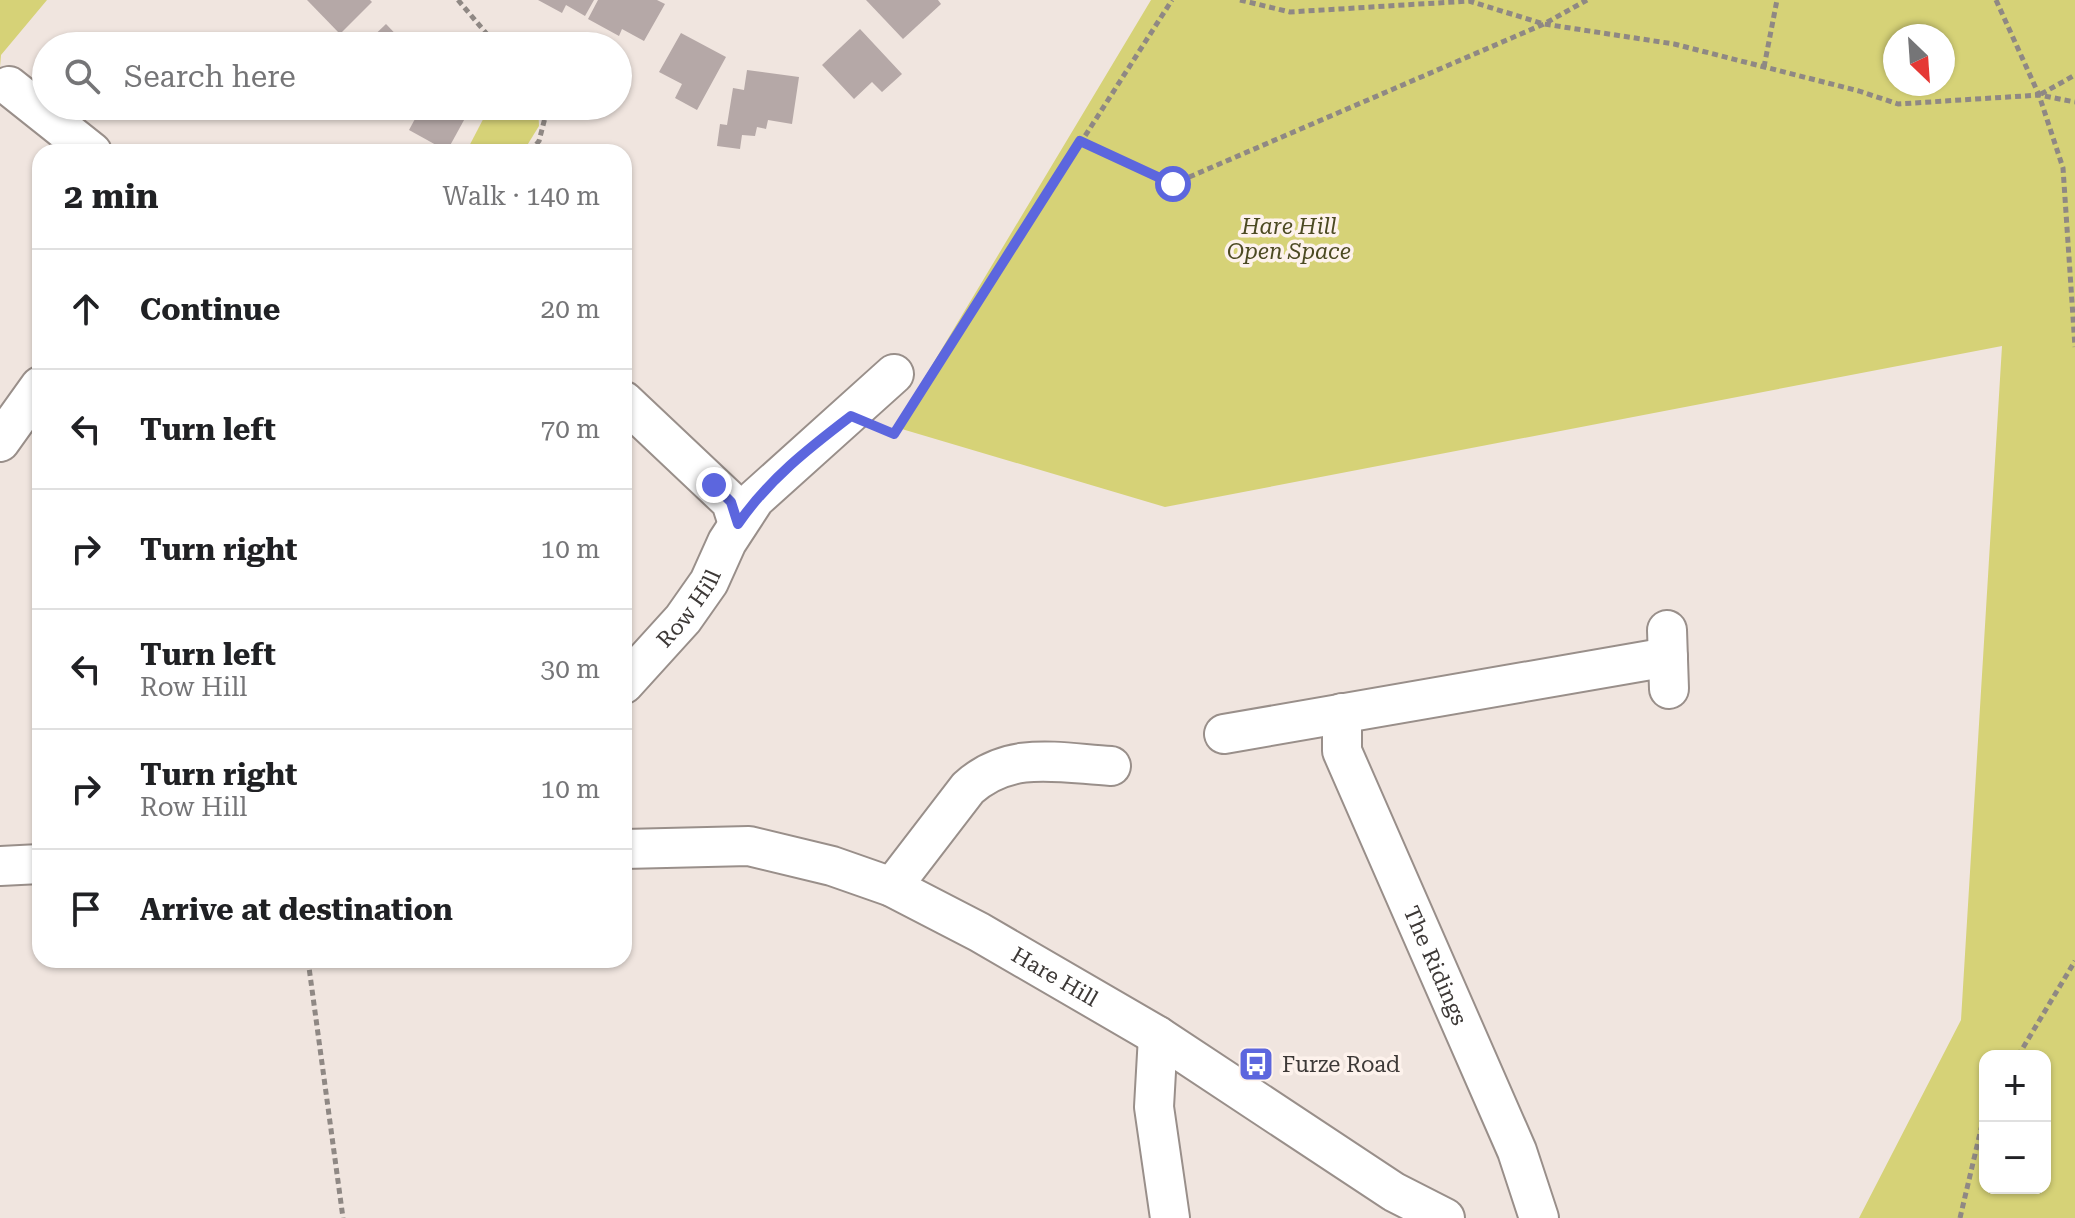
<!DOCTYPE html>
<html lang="en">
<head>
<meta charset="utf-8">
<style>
  body { margin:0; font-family:"Roboto Serif",serif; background:#f2f2f2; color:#202124 }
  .controls { position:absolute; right:24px; bottom:24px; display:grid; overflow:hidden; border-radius:16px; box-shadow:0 2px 6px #0004 }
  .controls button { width:72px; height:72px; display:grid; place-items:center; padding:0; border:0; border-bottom:2px solid #e0e0e0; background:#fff; color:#202124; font:40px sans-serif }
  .compass { position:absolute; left:1883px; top:24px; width:72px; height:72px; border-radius:50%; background:#fff; box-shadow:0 2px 6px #0004; rotate:155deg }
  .stop { position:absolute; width:24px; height:24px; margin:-18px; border:6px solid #5c66de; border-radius:50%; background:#fff }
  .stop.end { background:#5c66de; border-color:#fff; box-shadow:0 2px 8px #0008 }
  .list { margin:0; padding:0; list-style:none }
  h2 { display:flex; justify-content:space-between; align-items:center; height:104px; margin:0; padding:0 32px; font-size:34px }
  h2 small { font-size:26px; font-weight:400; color:#757577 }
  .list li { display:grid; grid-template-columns:52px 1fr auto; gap:24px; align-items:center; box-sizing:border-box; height:120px; padding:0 32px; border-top:2px solid #e0e0e0 }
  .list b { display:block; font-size:30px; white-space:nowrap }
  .list p { margin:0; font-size:26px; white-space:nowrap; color:#757577 }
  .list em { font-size:26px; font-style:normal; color:#757577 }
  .icon { flex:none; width:44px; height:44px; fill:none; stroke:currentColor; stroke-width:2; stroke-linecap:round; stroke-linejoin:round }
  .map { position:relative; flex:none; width:2075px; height:1218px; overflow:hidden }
  .search { position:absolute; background:#fff; box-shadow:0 2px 6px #0004; left:32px; top:32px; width:600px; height:88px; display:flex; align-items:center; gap:20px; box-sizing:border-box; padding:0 28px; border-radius:44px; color:#757577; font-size:30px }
  .panel { position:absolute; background:#fff; box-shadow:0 2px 6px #0004; left:32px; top:144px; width:600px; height:824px; border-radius:24px }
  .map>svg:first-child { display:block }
  .green { fill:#d6d277; fill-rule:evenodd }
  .building { fill:#b5a8a7 }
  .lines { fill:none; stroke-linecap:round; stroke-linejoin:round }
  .minor-casing { stroke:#998f8a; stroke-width:42 }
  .path { stroke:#8f8884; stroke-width:5; stroke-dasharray:6 4; stroke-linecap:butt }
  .minor { stroke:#fff; stroke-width:38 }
  .route { stroke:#5c66de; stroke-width:10 }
  .labels { text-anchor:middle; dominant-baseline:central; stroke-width:7; stroke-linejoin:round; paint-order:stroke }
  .park-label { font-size:22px; font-style:italic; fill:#4c4a22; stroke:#fdf2ec }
  .street-label { font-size:22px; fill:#3d3937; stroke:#fdf2ec }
  .poi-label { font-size:22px; fill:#3d3937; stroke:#fdf2ec; text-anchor:start }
</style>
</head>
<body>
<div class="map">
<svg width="2075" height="1218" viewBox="0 0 2075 1218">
  <rect width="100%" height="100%" fill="#f0e5df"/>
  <g class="green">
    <polygon points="0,0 47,0 1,55 0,67"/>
    <path d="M1151,0H2075V1218H1859L1961,1020L2002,346L1165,507L895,427ZM1943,36V84H1895V36ZM1985,1056H2045V1188H1985Z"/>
    <polygon points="490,106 538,106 539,126 523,152 466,152"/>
  </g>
  <g class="building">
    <polygon points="307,0 370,0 372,2 340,34"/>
    <polygon points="538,0 594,0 585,16 566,5 562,13"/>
    <polygon points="598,0 657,0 665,4 644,41 622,29 619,36 588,19"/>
    <polygon points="866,0 938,0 941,4 903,39"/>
    <polygon points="386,24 407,46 363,46"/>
    <polygon points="860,29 902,74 882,92 872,82 854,99 822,65"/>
    <polygon points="681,33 726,57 697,110 675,98 682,84 659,72"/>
    <polygon points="747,70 799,77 792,124 768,120 766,129 757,127 755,136 742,135 740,149 717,146 720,124 727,125 733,88 744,90"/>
    <polygon points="422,106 460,106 469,111 447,151 409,130"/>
  </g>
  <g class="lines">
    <defs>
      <g id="minor">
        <polyline points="9,86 92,152"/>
        <polyline points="624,401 731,502 738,524"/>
        <polyline points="0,442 40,386"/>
        <polyline points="1667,630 1669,689"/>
        <path id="s1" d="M624,684L683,619L709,582L727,542L755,499L894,374"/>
        <path id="s2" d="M1342,713V751L1517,1151L1539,1218"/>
        <polyline points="1224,734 1668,657"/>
        <path id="s3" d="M624,849L749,846L832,866L892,887L979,932L1158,1036L1394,1192L1445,1218"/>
        <polyline points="0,866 40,864"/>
        <path d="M892,887L968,788C1010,750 1059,763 1111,766"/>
        <polyline points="1158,1036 1154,1107 1170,1218"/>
      </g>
    </defs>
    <use href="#minor" class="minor-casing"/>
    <g class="path">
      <polyline points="458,0 497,46"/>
      <polyline points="1240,0 1290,12 1469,1 1544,24 1674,44 1859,91 1898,104 2039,95 2075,102"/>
      <polyline points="1996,0 2039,95 2063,168 2075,347"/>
      <polyline points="1764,67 1777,0"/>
      <polyline points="2041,94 2075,75"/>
      <polyline points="1080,141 1173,184 1544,24 1587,0"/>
      <polyline points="530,152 539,141 546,114 541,106"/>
      <polyline points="929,380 1172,0"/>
      <polyline points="883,429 894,434 908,411"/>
      <polyline points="308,960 343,1218"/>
      <polyline points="2018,1056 2075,961"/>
      <polyline points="1960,1218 1985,1112"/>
    </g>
    <use href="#minor" class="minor"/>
  </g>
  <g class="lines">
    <path class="route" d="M714,485L731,502L738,524C768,480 809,448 851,416L894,434L1080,141L1173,184"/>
  </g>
  <defs>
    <symbol id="bus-square" viewBox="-11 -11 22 22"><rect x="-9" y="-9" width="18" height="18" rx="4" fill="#5c66de" stroke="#fdf2ec"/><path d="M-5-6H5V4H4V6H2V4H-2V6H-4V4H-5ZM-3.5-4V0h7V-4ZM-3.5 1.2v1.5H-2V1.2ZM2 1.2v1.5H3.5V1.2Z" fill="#fff"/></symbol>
  </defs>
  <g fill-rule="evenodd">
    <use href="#bus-square" x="1236" y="1044" width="40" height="40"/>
  </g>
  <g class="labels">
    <g class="park-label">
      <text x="1289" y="226">Hare Hill<tspan x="1289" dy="25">Open Space</tspan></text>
    </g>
    <g class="street-label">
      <text stroke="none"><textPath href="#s1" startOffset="100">Row Hill</textPath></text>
      <text stroke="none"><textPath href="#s2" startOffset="272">The Ridings</textPath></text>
      <text stroke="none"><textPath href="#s3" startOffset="460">Hare Hill</textPath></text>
    </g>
    <g class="poi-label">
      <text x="1282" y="1064">Furze Road</text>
    </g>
  </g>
</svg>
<div class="controls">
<button>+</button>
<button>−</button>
</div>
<svg class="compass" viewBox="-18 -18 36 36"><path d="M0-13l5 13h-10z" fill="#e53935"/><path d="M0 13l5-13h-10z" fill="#757577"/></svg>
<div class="stop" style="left:1173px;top:184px"></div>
<div class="stop end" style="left:714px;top:485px"></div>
<div class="search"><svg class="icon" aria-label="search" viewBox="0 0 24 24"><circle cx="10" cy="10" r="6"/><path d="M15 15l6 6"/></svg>Search here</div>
<section class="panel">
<h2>2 min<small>Walk · 140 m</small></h2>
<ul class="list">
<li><svg class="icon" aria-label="ahead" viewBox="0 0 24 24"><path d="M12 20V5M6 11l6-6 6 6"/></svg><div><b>Continue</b></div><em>20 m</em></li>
<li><svg class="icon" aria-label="left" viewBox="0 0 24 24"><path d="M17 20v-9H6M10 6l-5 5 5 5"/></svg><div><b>Turn left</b></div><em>70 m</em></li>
<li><svg class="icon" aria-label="right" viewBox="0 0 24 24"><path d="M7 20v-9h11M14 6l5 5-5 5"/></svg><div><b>Turn right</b></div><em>10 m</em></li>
<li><svg class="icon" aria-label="left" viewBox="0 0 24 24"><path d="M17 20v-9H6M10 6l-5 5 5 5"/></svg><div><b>Turn left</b><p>Row Hill</p></div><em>30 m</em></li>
<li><svg class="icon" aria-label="right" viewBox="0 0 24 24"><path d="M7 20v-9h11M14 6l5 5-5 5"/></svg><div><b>Turn right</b><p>Row Hill</p></div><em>10 m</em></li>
<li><svg class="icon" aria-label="arrive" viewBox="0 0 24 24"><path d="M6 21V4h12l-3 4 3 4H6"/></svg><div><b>Arrive at destination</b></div></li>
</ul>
</section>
</div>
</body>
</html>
